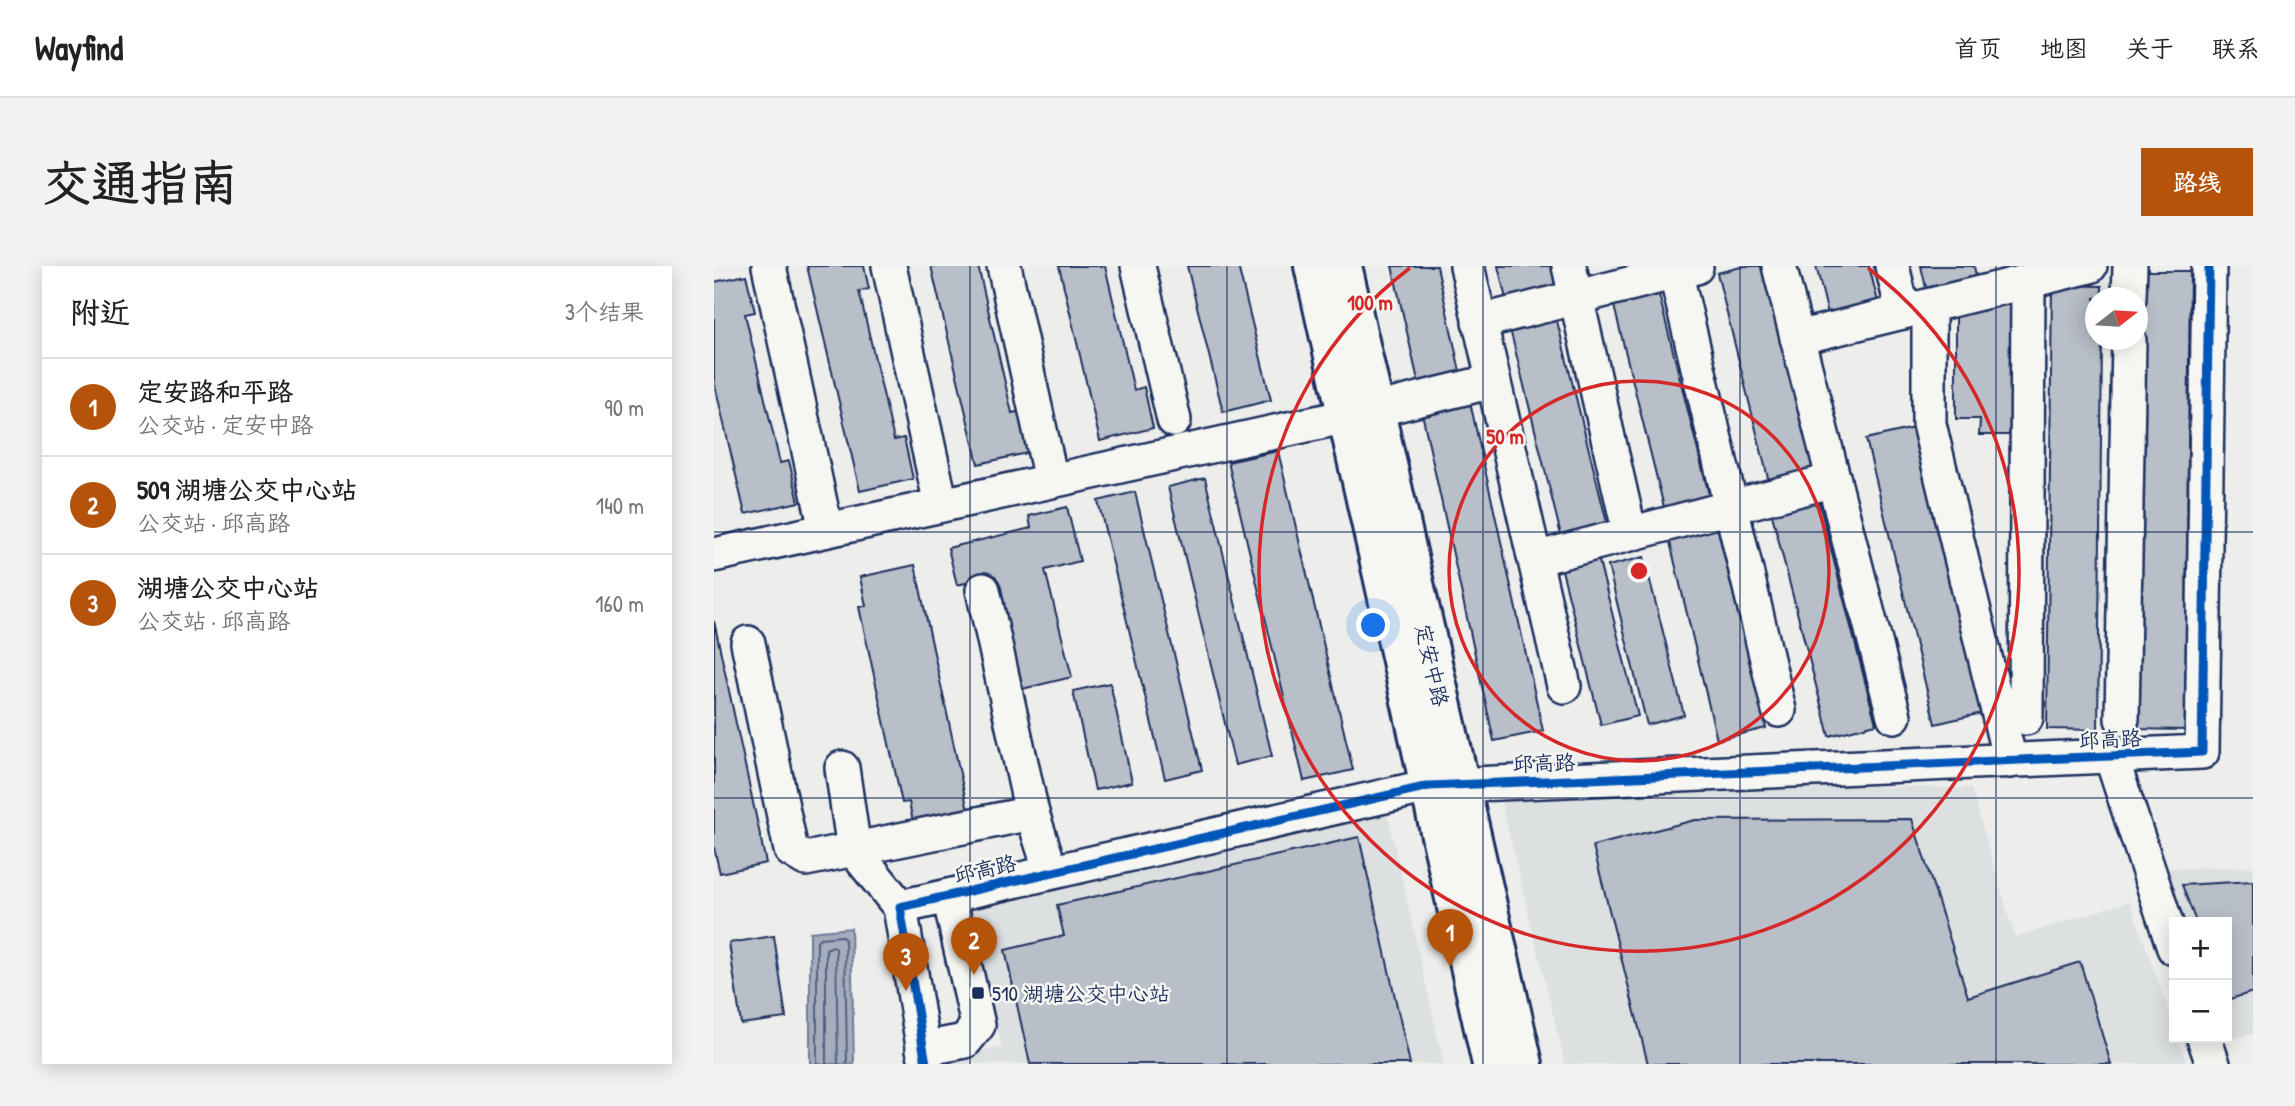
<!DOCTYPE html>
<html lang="zh">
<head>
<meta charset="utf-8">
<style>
  body { margin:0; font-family:"Patrick Hand","LXGW WenKai TC",sans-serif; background:#f2f2f2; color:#222 }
  .controls { position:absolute; right:21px; bottom:21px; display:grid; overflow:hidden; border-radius:0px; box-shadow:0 4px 18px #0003 }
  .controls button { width:63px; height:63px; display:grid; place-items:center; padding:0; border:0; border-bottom:2px solid #e0e0e0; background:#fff; color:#222; font:35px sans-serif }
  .compass { position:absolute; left:1371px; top:21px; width:63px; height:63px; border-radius:50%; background:#fff; box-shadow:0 4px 18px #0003; rotate:73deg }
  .you { position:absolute; left:660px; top:360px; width:24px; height:24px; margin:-18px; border:5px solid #fff; border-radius:50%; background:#1a73e8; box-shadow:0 0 0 10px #1a73e833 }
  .badge { display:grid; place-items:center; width:46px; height:46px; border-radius:50%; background:#b45309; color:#fff; font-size:23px; font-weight:700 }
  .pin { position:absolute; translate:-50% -58px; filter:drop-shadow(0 2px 4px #0008) }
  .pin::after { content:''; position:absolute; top:37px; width:24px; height:21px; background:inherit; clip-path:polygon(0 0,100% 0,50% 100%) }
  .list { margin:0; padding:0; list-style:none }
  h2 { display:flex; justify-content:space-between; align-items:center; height:91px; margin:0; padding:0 28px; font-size:30px }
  h2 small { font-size:23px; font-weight:400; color:#767676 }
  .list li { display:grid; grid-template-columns:46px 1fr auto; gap:21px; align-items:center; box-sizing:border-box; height:98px; padding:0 28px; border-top:2px solid #e0e0e0 }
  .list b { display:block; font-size:26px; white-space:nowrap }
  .list p { margin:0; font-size:23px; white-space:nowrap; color:#767676 }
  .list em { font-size:23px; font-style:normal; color:#767676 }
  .map { position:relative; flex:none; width:1539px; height:798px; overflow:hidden; border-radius:0px }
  header { display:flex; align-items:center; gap:42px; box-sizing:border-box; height:98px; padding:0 35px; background:#fff; border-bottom:2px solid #e0e0e0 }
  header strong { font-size:33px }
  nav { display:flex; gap:38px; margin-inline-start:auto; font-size:24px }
  .intro { display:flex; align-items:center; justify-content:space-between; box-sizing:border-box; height:168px; padding:0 42px }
  h1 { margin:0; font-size:49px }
  .button { padding:18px 32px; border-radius:0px; background:#b45309; color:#fff; font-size:24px; font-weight:700 }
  main { display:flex; gap:42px; padding:0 42px }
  aside { flex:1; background:#fff; border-radius:0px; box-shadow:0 4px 18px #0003 }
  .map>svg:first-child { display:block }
  .built { fill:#dde0e1 }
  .water { fill:#a5acbc; stroke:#6e7a96; stroke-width:2 }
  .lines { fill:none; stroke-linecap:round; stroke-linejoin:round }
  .shore { stroke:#526184; stroke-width:2 }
  .building { fill:#b9bfc8; stroke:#1b2f5e; stroke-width:2 }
  .minor-casing { stroke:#1b2f5e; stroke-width:38 }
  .major-casing { stroke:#1b2f5e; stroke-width:44 }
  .minor { stroke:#f6f6f2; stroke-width:33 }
  .major { stroke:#f6f6f2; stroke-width:38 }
  .cycleway-casing { stroke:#f6f6f2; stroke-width:13 }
  .cycleway { stroke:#0057b8; stroke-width:9 }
  .grid { fill:none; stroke:#1b2f5e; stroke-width:2; stroke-opacity:0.55 }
  .ring { fill:none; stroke:#d62828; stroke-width:3.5 }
  .poi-dot { fill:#1b2f5e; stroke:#f6f6f2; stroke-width:2.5 }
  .labels { text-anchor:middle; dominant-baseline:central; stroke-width:5; stroke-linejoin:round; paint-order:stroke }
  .street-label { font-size:21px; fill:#1b2f5e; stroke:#f6f6f2 }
  .poi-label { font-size:21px; fill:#1b2f5e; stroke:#f6f6f2; text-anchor:start }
  .centre { fill:#d62828; stroke:#f6f6f2; stroke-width:3.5 }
  .ring-label { font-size:21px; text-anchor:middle; font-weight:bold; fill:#d62828; stroke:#f6f6f2; stroke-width:5; stroke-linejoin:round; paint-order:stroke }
</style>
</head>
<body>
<header>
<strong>Wayfind</strong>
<nav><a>首页</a><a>地图</a><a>关于</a><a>联系</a></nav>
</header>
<div class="intro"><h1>交通指南</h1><a class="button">路线</a></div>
<main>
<aside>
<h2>附近<small>3个结果</small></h2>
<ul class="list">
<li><span class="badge">1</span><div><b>定安路和平路</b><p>公交站 · 定安中路</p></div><em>90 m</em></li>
<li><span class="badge">2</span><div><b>509 湖塘公交中心站</b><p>公交站 · 邱高路</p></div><em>140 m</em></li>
<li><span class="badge">3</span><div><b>湖塘公交中心站</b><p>公交站 · 邱高路</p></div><em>160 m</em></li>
</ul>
</aside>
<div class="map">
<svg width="1539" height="798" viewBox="0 0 1539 798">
  <rect width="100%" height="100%" fill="#edeeec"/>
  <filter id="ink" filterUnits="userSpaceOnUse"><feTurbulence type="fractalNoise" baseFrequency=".0143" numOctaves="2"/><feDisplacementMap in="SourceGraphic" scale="14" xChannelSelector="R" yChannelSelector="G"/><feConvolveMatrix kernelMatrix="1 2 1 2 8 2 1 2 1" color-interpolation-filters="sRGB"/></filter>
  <g filter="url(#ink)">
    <g class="built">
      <polygon points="1025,518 1257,522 1301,671 1416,635 1460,761 1460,772 1464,772 1473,798 851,798 786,531"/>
      <polygon points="673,546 730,798 231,798 230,791 288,781 253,642"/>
      <polygon points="1539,601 1539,768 1509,774 1509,772 1513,772 1513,656 1469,656 1451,602"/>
    </g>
    <polygon class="water" points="137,662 140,798 96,798 96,666"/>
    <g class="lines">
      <g class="shore">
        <polyline points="103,798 103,675 106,672 127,670 131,674 133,798"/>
        <polyline points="112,798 112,683 119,680 122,683 124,798"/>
      </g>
    </g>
    <g class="building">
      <polygon points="93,0 150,0 155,23 145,25 180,174 190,172 199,213 146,225"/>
      <polygon points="217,0 264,0 298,147 308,145 317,186 264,198"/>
      <polygon points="345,0 391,0 420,124 430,121 439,162 386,175"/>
      <polygon points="473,0 524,0 557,134 509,146"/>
      <polygon points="678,0 723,0 747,110 705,119"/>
      <polygon points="784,0 837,0 843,26 793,37"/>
      <polygon points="1031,0 1049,0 1101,204 1055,216 1003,7"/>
      <polygon points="1102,0 1155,0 1164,36 1114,48"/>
      <polygon points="1207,0 1260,0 1262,10 1212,22"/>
      <polygon points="1425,5 1476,5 1471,464 1420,463"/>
      <polygon points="32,9 41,46 31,48 66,197 75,195 85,236 31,248 0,115 0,16"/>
      <polygon points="1338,19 1388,20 1388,32 1381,32 1381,74 1388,74 1384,464 1333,463"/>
      <polygon points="944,25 996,233 951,245 899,36"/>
      <polygon points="1269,33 1299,33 1299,169 1265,169 1266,153 1242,153 1242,45 1269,45"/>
      <polygon points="842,51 895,265 849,277 796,63"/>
      <polygon points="756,136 829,465 780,475 708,147"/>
      <polygon points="1200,162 1268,447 1221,458 1152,173"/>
      <polygon points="564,185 639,504 590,515 514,196"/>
      <polygon points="491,212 558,490 521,499 454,221"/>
      <polygon points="421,226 488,504 451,513 384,235"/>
      <polygon points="1104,233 1162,458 1115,470 1057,245"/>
      <polygon points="353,241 366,295 331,304 358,411 308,423 281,310 243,319 234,282 317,262 315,250"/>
      <polygon points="1003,260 1052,462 1003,474 955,272"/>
      <polygon points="884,291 924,450 887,459 847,300"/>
      <polygon points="930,291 970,449 933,459 894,300"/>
      <polygon points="201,299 256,554 201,566 195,536 188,537 145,341 152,340 146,311"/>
      <polygon points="0,355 52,597 6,607 0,582"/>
      <polygon points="396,417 418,516 381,524 359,425"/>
      <polygon points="1198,553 1254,731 1366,696 1397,798 934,798 879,580 981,554"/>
      <polygon points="645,571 696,798 316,798 291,684 350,670 343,639"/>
      <polygon points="1539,615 1539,726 1513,734 1513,656 1482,656 1468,619"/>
      <polygon points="60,670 72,752 27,758 15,677"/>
    </g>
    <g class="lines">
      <defs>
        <g id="minor">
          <polyline points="55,0 112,264"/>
          <polyline points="175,0 227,239"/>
          <polyline points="290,0 337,214"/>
          <polyline points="424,0 460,154"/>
          <polyline points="753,0 850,420"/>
          <polyline points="855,0 916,268"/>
          <polyline points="960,0 1065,444"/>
          <polyline points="1065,0 1180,450"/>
          <polyline points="1178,0 1189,46"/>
          <polyline points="1415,32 1416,0"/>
          <polyline points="1215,40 1215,158 1296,495"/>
          <polyline points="765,56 982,1"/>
          <polyline points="1083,72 1376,0"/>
          <polyline points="0,289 661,144 779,115"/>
          <polyline points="821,293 1120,214"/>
          <polyline points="269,324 318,547 337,606"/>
          <polyline points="34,377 77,584 92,593 318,547"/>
          <polyline points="1312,452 1314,15"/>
          <polyline points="1408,453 1415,74"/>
          <polyline points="1397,490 1460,682"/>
          <polyline points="128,502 140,584 186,641 212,798"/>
          <polyline points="186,641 715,520 1488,486 1495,0"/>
          <polyline points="1490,772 1499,798"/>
          <polyline points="209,783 251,775 264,759 235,630"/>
        </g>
        <g id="major">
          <polyline points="600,0 778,798"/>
          <polyline points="628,0 809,798"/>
        </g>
      </defs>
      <use href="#minor" class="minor-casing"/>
      <use href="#major" class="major-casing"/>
      <use href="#minor" class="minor"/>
      <use href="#major" class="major"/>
      <defs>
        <polyline id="cycleway" points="212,798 186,641 715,520 1488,486 1495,0"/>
      </defs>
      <use href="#cycleway" class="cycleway-casing"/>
      <use href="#cycleway" class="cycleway"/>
    </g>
  </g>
  <path class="grid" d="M256,0V798M513,0V798M769,0V798M1026,0V798M1282,0V798M0,266H1539M0,532H1539"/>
  <g class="ring">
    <circle cx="925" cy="305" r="190"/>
    <path d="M1154 2A380 380 0 1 1 696 2"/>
  </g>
  <rect class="poi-dot" x="257" y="720" width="14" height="14" rx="3.5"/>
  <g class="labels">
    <g class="street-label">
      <text transform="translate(718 399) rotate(77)">定安中路</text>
      <text transform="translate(1396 473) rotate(-3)">邱高路</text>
      <text transform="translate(830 497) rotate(-2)">邱高路</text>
      <text transform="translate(271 603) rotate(-13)">邱高路</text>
    </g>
    <g class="poi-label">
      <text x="278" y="727">510 湖塘公交中心站</text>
    </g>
  </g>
  <circle cx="925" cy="305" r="10" class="centre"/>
  <g class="ring-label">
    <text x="656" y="44">100 m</text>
    <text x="791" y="178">50 m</text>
  </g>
</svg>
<div class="controls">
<button>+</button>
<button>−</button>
</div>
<svg class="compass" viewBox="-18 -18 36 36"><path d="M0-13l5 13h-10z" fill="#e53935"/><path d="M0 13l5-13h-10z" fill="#767676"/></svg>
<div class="you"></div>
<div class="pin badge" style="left:736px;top:701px">1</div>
<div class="pin badge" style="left:260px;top:709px">2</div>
<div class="pin badge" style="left:192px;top:725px">3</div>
</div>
</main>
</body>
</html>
